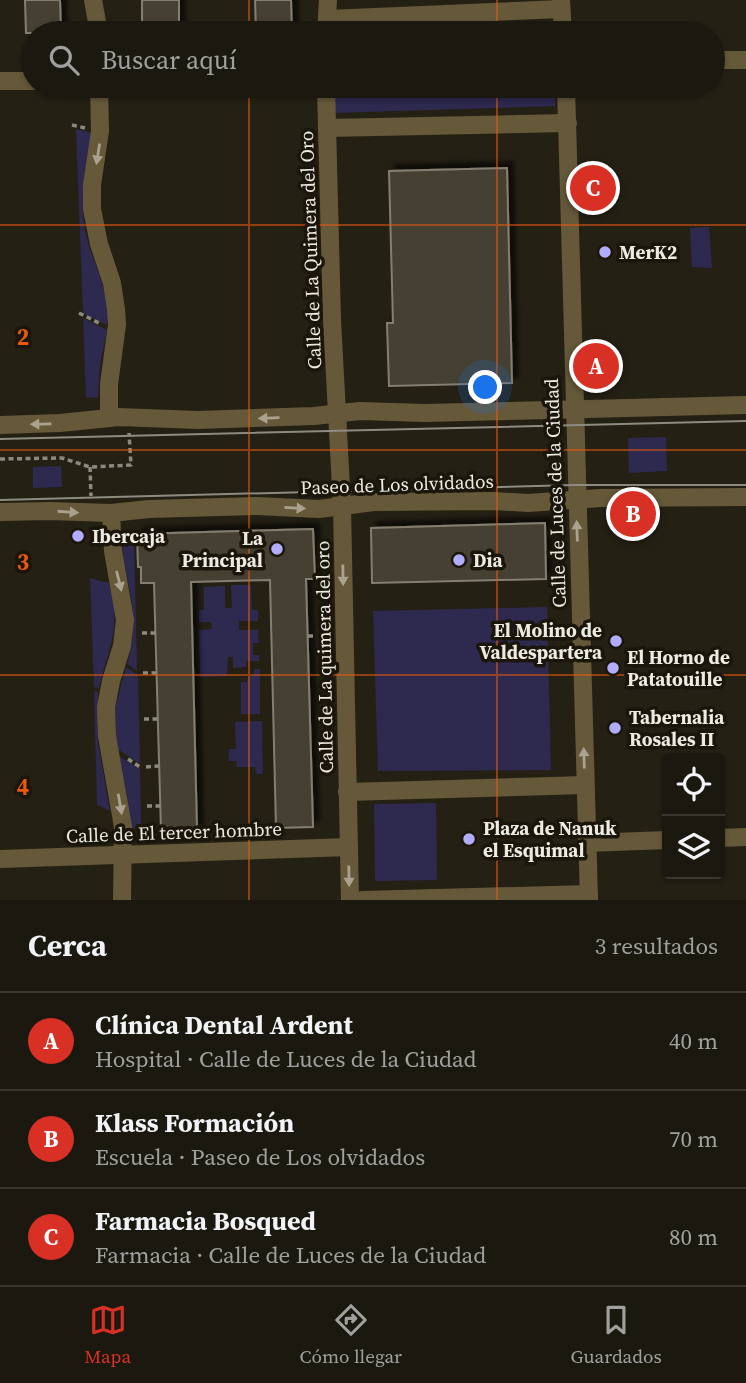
<!DOCTYPE html>
<html lang="es">
<head>
<meta charset="utf-8">
<style>
  body { margin:0; font-family:"Source Serif 4",serif; background:#242118; color:#f1f3f6 }
  .controls { position:absolute; right:21px; bottom:21px; display:grid; overflow:hidden; border-radius:7px; box-shadow:0 2px 5px #0004 }
  .controls button { width:63px; height:63px; display:grid; place-items:center; padding:0; border:0; border-bottom:2px solid #39372f; background:#1b180f; color:#f1f3f6; font:35px sans-serif }
  .you { position:absolute; left:486px; top:388px; width:24px; height:24px; margin:-18px; border:5px solid #fff; border-radius:50%; background:#1a73e8; box-shadow:0 0 0 10px #1a73e833 }
  .badge { display:grid; place-items:center; width:46px; height:46px; border-radius:50%; background:#d93025; color:#fff; font-size:23px; font-weight:700 }
  .pin { position:absolute; translate:-50% -50%; border:4px solid #fff; box-shadow:0 2px 7px #0006 }
  .list { margin:0; padding:0; list-style:none }
  h2 { display:flex; justify-content:space-between; align-items:center; height:91px; margin:0; padding:0 28px; font-size:30px }
  h2 small { font-size:23px; font-weight:400; color:#a0a09e }
  .list li { display:grid; grid-template-columns:46px 1fr auto; gap:21px; align-items:center; box-sizing:border-box; height:98px; padding:0 28px; border-top:2px solid #39372f }
  .list b { display:block; font-size:26px; white-space:nowrap }
  .list p { margin:0; font-size:23px; white-space:nowrap; color:#a0a09e }
  .list em { font-size:23px; font-style:normal; color:#a0a09e }
  .icon { flex:none; width:38px; height:38px; fill:none; stroke:currentColor; stroke-width:2; stroke-linecap:round; stroke-linejoin:round }
  .map { position:relative; flex:none; width:746px; height:900px; overflow:hidden }
  .search { position:absolute; background:#1b180f; box-shadow:0 2px 5px #0004; left:21px; right:21px; top:21px; height:77px; display:flex; align-items:center; gap:18px; box-sizing:border-box; padding:0 24px; border-radius:38px; color:#a0a09e; font-size:26px }
  .sheet { height:385px; background:#1b180f }
  nav { display:flex; justify-content:space-around; align-items:center; box-sizing:border-box; height:98px; border-top:2px solid #39372f; background:#1b180f; font-size:19px; color:#a0a09e }
  nav a { display:grid; justify-items:center; gap:4px }
  nav .on { color:#d93025 }
  .map>svg:first-child { display:block }
  .green { fill:#2d294f }
  .building { fill:#454033; stroke:#847e70; stroke-width:2; filter:url(#shadow) }
  .lines { fill:none; stroke-linecap:round; stroke-linejoin:round }
  .path { stroke:#8c897f; stroke-width:3.5; stroke-dasharray:5 3.5; stroke-linecap:butt }
  .street { stroke:#66593a; stroke-width:18 }
  .tram { stroke:#8e8b81; stroke-width:2 }
  .oneway { fill:#aaa28e }
  .grid { fill:none; stroke:#e8590c; stroke-width:2; stroke-opacity:0.55 }
  .poi-dot { fill:#b1adfa; stroke:#1b160b; stroke-width:2.5 }
  .labels { text-anchor:middle; dominant-baseline:central; stroke-width:7; stroke-linejoin:round; paint-order:stroke }
  .street-label { font-size:19px; fill:#edeae2; stroke:#1b160b }
  .poi-label { font-size:19px; font-weight:bold; fill:#edeae2; stroke:#1b160b; text-anchor:start }
  .grid-label { font-size:23px; text-anchor:middle; font-weight:bold; fill:#e8590c; stroke:#1b160b; stroke-width:7; stroke-linejoin:round; paint-order:stroke }
</style>
</head>
<body>
<div class="map">
<svg width="746" height="900" viewBox="0 0 746 900">
  <defs>
    <filter id="shadow"><feDropShadow dx="6" dy="-6" stdDeviation="2" flood-color="#0009"/></filter>
  </defs>
  <rect width="100%" height="100%" fill="#242014"/>
  <g class="green">
    <polygon points="553,21 553,33 333,33 333,28"/>
    <polygon points="334,86 555,86 555,106 335,113"/>
    <path d="M76,129L91,133C86,165 79,198 85,230C91,262 112,293 107,325L83,313Z"/>
    <polygon points="709,227 712,268 692,267 690,228"/>
    <polygon points="83,318 107,330 100,365 98,397 86,398"/>
    <polygon points="666,437 667,471 629,473 628,438"/>
    <polygon points="61,466 62,487 33,488 33,467"/>
    <path d="M134,534L137,671L127,664C143,610 124,585 121,535Z"/>
    <path d="M90,578L109,583C122,628 109,646 99,688L94,687Z"/>
    <polygon points="231,585 251,585 252,610 258,610 258,621 239,621 239,630 258,630 259,643 253,643 253,655 259,655 259,661 247,661 246,667 233,668 233,657 228,657 227,676 200,677 199,630 212,629 211,622 199,622 199,610 204,610 204,587 225,586 225,608 232,608"/>
    <polygon points="547,607 551,770 378,771 373,611"/>
    <polygon points="126,667 138,675 140,764 116,748 115,708"/>
    <polygon points="254,669 260,669 260,714 241,714 241,682 247,682 248,676 254,675"/>
    <polygon points="94,691 98,692 98,743 110,811 97,805"/>
    <polygon points="262,721 263,774 256,774 255,767 237,767 236,761 229,761 229,749 236,749 235,722"/>
    <polygon points="117,755 140,769 141,828 128,828 127,793"/>
    <polygon points="436,803 437,880 375,881 374,804"/>
  </g>
  <g class="building">
    <polygon points="25,0 60,0 61,33 26,33"/>
    <rect x="142" y="0" width="37" height="33"/>
    <polygon points="255,0 291,0 292,33 256,33"/>
    <polygon points="507,168 512,383 389,386 387,323 393,323 389,171"/>
    <polygon points="545,523 546,579 372,583 371,528"/>
    <polygon points="313,529 315,579 306,579 313,827 276,828 270,580 191,582 197,830 161,831 154,583 141,583 141,567 138,567 137,534"/>
  </g>
  <g class="lines">
    <g class="path">
      <polyline points="72,125 85,128"/>
      <polyline points="79,313 99,323"/>
      <polyline points="0,459 62,458 90,467 131,465 129,433"/>
      <polyline points="90,467 91,496"/>
      <polyline points="142,633 156,633"/>
      <polyline points="308,636 316,636"/>
      <polyline points="143,673 157,673"/>
      <polyline points="144,719 158,719"/>
      <polyline points="128,759 140,767"/>
      <polyline points="146,767 159,766"/>
      <polyline points="147,806 160,806"/>
    </g>
    <g class="street">
      <polyline points="93,0 99,33"/>
      <polyline points="561,0 563,33"/>
      <polyline points="328,19 561,9"/>
      <polyline points="326,33 328,0"/>
      <polyline points="713,60 746,60"/>
      <polyline points="0,81 33,81"/>
      <polyline points="99,86 100,131 92,185 92,209 99,244 112,283 116,309 117,325 109,384 109,418"/>
      <polyline points="326,86 332,320 342,506 350,900"/>
      <polyline points="566,86 589,900"/>
      <polyline points="327,128 568,123"/>
      <polyline points="0,425 60,423 119,417 198,420 314,416 360,411 425,413 746,405"/>
      <polyline points="0,512 50,511 111,513 149,509 257,506 319,509 374,502 494,501 528,503 601,498 746,497"/>
      <polyline points="111,513 113,551 125,620 122,646 111,681 106,707 107,736 123,827 122,900"/>
      <polyline points="347,792 585,785"/>
      <polyline points="720,838 746,837"/>
      <polyline points="587,843 667,840"/>
      <polyline points="0,859 349,847"/>
      <polyline points="362,900 589,894"/>
    </g>
    <g class="tram">
      <polyline points="0,439 746,421"/>
      <polyline points="0,500 576,485 746,485"/>
    </g>
  </g>
  <defs><path id="oneway-solid" d="M-6-.8H1V-3.2L6.5 0L1 3.2V.8H-6Z" transform="scale(1.75)"/></defs>
  <g class="oneway">
    <use href="#oneway-solid" transform="translate(98 154) rotate(99)"/>
    <use href="#oneway-solid" transform="translate(269 418) rotate(178)"/>
    <use href="#oneway-solid" transform="translate(41 424) rotate(179)"/>
    <use href="#oneway-solid" transform="translate(295 508) rotate(3)"/>
    <use href="#oneway-solid" transform="translate(68 512) rotate(4)"/>
    <use href="#oneway-solid" transform="translate(577 531) rotate(-92)"/>
    <use href="#oneway-solid" transform="translate(343 575) rotate(89)"/>
    <use href="#oneway-solid" transform="translate(119 581) rotate(76)"/>
    <use href="#oneway-solid" transform="translate(584 758) rotate(-92)"/>
    <use href="#oneway-solid" transform="translate(120 804) rotate(80)"/>
    <use href="#oneway-solid" transform="translate(349 876) rotate(89)"/>
  </g>
  <path class="grid" d="M249,0V33M497,0V33M249,86V900M497,86V900M0,225H746M0,450H746M0,675H746"/>
  <g class="poi-dot">
    <circle cx="605" cy="252" r="7"/>
    <circle cx="78" cy="536" r="7"/>
    <circle cx="277" cy="549" r="7"/>
    <circle cx="459" cy="560" r="7"/>
    <circle cx="616" cy="641" r="7"/>
    <circle cx="613" cy="668" r="7"/>
    <circle cx="615" cy="728" r="7"/>
    <circle cx="469" cy="839" r="7"/>
  </g>
  <g class="labels">
    <g class="street-label">
      <text transform="translate(310 250) rotate(-92)">Calle de La Quimera del Oro</text>
      <text transform="translate(397 484) rotate(-2)">Paseo de Los olvidados</text>
      <text transform="translate(555 493) rotate(-92)">Calle de Luces de la Ciudad</text>
      <text transform="translate(324 657) rotate(-91)">Calle de La quimera del oro</text>
      <text transform="translate(174 832) rotate(-2)">Calle de El tercer hombre</text>
    </g>
    <g class="poi-label">
      <text x="619" y="252">MerK2</text>
      <text x="92" y="536">Ibercaja</text>
      <text x="263" y="538" text-anchor="end">La<tspan x="263" dy="22">Principal</tspan></text>
      <text x="473" y="560">Dia</text>
      <text x="602" y="630" text-anchor="end">El Molino de<tspan x="602" dy="22">Valdespartera</tspan></text>
      <text x="627" y="657">El Horno de<tspan x="627" dy="22">Patatouille</tspan></text>
      <text x="629" y="717">Tabernalia<tspan x="629" dy="22">Rosales II</tspan></text>
      <text x="483" y="828">Plaza de Nanuk<tspan x="483" dy="22">el Esquimal</tspan></text>
    </g>
  </g>
  <g class="grid-label">
    <text x="23" y="345">2</text>
    <text x="23" y="570">3</text>
    <text x="23" y="795">4</text>
  </g>
</svg>
<div class="controls">
<button><svg class="icon" aria-label="locate" viewBox="0 0 24 24"><circle cx="12" cy="12" r="6"/><path d="M12 2v4M12 18v4M2 12h4M18 12h4"/></svg></button>
<button><svg class="icon" aria-label="layers" viewBox="0 0 24 24"><path d="M12 4l9 5-9 5-9-5zM3 14l9 5 9-5"/></svg></button>
</div>
<div class="you"></div>
<div class="pin badge" style="left:596px;top:366px">A</div>
<div class="pin badge" style="left:633px;top:514px">B</div>
<div class="pin badge" style="left:593px;top:188px">C</div>
<div class="search"><svg class="icon" aria-label="search" viewBox="0 0 24 24"><circle cx="10" cy="10" r="6"/><path d="M15 15l6 6"/></svg>Buscar aquí</div>
</div>
<section class="sheet">
<h2>Cerca<small>3 resultados</small></h2>
<ul class="list">
<li><span class="badge">A</span><div><b>Clínica Dental Ardent</b><p>Hospital · Calle de Luces de la Ciudad</p></div><em>40 m</em></li>
<li><span class="badge">B</span><div><b>Klass Formación</b><p>Escuela · Paseo de Los olvidados</p></div><em>70 m</em></li>
<li><span class="badge">C</span><div><b>Farmacia Bosqued</b><p>Farmacia · Calle de Luces de la Ciudad</p></div><em>80 m</em></li>
</ul>
</section>
<nav>
<a class="on"><svg class="icon" aria-label="map" viewBox="0 0 24 24"><path d="M3 6l6-2 6 2 6-2v14l-6 2-6-2-6 2zM9 4v14M15 6v14"/></svg>Mapa</a>
<a><svg class="icon" aria-label="directions" viewBox="0 0 24 24"><path d="M12 3l9 9-9 9-9-9zM9 14v-3h6M13 9l2 2-2 2"/></svg>Cómo llegar</a>
<a><svg class="icon" aria-label="saved" viewBox="0 0 24 24"><path d="M7 4h10v16l-5-4-5 4z"/></svg>Guardados</a>
</nav>
</body>
</html>
